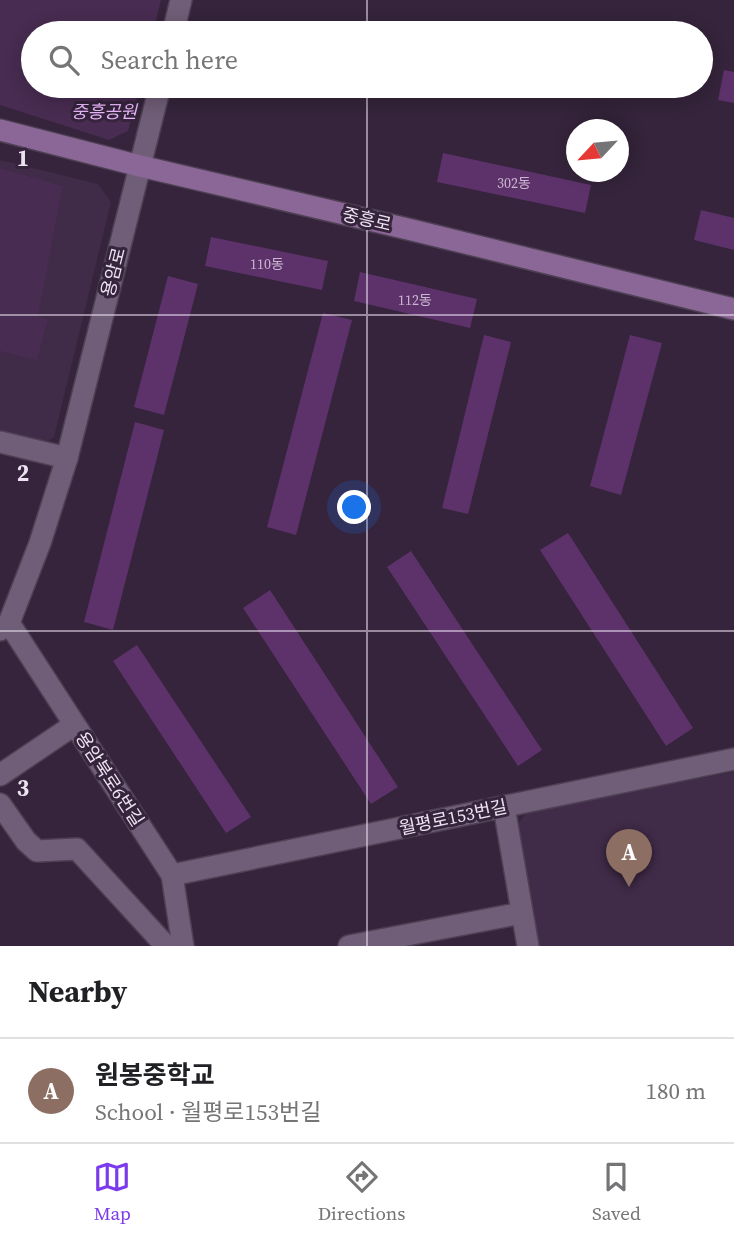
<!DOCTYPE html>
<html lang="en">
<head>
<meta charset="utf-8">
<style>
  body { margin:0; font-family:"Source Serif 4","Noto Sans KR",serif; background:#f6f6f6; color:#202124 }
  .compass { position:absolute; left:566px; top:119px; width:63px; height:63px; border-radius:50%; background:#fff; box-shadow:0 4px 18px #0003; rotate:244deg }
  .you { position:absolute; left:355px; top:508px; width:24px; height:24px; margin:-18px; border:5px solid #fff; border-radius:50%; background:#1a73e8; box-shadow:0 0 0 10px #1a73e833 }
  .badge { display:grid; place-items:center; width:46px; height:46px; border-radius:50%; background:#7c3aed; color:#fff; font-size:23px; font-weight:700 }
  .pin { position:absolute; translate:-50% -58px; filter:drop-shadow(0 2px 4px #0008) }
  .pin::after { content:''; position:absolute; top:37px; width:24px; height:21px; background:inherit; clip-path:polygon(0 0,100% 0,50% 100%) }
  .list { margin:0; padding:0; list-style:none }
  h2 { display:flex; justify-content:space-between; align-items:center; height:91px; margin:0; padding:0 28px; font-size:30px }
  h2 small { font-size:23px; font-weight:400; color:#757577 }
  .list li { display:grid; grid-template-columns:46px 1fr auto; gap:21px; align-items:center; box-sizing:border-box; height:105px; padding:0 28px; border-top:2px solid #e0e0e0 }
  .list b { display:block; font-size:26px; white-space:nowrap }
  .list p { margin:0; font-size:23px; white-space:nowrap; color:#757577 }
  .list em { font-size:23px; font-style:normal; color:#757577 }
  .icon { flex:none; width:38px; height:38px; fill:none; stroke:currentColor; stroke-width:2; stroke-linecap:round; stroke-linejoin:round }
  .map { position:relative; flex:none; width:734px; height:946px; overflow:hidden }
  .search { position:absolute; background:#fff; box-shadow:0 4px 18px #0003; left:21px; right:21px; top:21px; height:77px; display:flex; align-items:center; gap:18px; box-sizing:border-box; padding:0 24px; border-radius:38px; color:#757577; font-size:26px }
  .sheet { height:196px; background:#fff }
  nav { display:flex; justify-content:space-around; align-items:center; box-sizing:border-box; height:98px; border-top:2px solid #e0e0e0; background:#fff; font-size:19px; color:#757577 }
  nav a { display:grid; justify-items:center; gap:4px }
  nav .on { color:#7c3aed }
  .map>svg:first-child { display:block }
  .built { fill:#402b48 }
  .green { fill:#482c51 }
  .building { fill:#5d326b }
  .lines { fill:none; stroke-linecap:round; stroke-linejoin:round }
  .street-casing { stroke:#4e3f53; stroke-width:24 }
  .secondary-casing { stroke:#4e3f53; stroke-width:24 }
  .street { stroke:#705d77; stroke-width:21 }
  .secondary { stroke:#8a6796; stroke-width:21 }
  .grid { fill:none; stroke:#ede2f1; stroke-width:2; stroke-opacity:0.55 }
  .labels { text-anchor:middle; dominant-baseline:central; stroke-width:6; stroke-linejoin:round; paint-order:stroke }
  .number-label { font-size:14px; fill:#c9b6d0 }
  .park-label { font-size:18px; font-style:italic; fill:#eab7fc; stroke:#35243b }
  .street-label { font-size:18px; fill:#ede2f1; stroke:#35243b }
  .grid-label { font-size:23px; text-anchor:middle; font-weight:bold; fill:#ede2f1; stroke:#35243b; stroke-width:6; stroke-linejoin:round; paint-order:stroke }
</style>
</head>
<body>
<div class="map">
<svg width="734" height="946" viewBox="0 0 734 946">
  <rect width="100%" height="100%" fill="#35243b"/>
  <g class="built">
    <polygon points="0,160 98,184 111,202 54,437 38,447 0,437"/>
    <polygon points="734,772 734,946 536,946 514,829 528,811"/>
  </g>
  <g class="green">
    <polygon points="0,0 161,0 153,33 33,33 33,86 140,86 128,131 109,140 0,105"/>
    <polygon points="0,168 63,186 38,316 48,319 37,360 0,351"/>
  </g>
  <g class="building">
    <polygon points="523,26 549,32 549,33 522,33"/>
    <polygon points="724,70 734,72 734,103 718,100"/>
    <polygon points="443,153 591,185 585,213 437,182"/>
    <polygon points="701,210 734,218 734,250 694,240"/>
    <polygon points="211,237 328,261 322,290 205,266"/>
    <polygon points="360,272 477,299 470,328 354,301"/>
    <polygon points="168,276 198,284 164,415 134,407"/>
    <polygon points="323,313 352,320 296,535 267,527"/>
    <polygon points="484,335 511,342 468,514 442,508"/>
    <polygon points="630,335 662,343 621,495 590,486"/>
    <polygon points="135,422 164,430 113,630 84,622"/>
    <polygon points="568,533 693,728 666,746 540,550"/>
    <polygon points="411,551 542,750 518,766 387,567"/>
    <polygon points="270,590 398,787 371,804 243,608"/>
    <polygon points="137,645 251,817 226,833 113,661"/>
  </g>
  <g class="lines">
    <defs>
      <g id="street">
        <polyline points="173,33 181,0"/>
        <polyline points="0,442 67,458"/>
        <polyline points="9,623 172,875 183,946"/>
        <polyline points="0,630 9,623 40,543 67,458 160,86"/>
        <polyline points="0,775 74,725"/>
        <polyline points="0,804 26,841 37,851 77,849 166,946"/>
        <polyline points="504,807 528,946"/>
        <polyline points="172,875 734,759"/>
        <polyline points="349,946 522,913"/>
      </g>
      <polyline id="secondary" points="0,130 140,166 412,230 734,309"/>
    </defs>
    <use href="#street" class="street-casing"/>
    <use href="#secondary" class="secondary-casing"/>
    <use href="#street" class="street"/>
    <use href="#secondary" class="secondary"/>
  </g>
  <path class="grid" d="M367,0V33M367,86V946M0,315H734M0,631H734"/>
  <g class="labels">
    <g class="number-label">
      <text x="514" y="183">302동</text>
      <text x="267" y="264">110동</text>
      <text x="415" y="300">112동</text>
    </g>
    <g class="park-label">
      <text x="104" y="111">중흥공원</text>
    </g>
    <g class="street-label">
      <text transform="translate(367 219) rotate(13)">중흥로</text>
      <text transform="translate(113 272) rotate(-76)">용암로</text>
      <text transform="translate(110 779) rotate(57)">용암북로6번길</text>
      <text transform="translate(453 817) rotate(-12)">월평로153번길</text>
    </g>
  </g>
  <g class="grid-label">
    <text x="23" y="166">1</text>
    <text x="23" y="481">2</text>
    <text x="23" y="796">3</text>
  </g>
</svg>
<svg class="compass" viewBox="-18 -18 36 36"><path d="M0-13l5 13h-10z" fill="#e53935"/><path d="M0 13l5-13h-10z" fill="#757577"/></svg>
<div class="you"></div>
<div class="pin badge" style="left:629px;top:887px;background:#8d6e63">A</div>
<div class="search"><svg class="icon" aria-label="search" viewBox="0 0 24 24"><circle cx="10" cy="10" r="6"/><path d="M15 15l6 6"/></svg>Search here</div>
</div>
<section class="sheet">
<h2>Nearby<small></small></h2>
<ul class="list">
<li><span class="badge" style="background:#8d6e63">A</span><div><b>원봉중학교</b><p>School · 월평로153번길</p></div><em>180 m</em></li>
</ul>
</section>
<nav>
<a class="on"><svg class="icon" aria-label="map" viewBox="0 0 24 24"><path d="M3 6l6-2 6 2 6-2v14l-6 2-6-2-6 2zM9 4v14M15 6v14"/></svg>Map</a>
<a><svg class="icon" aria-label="directions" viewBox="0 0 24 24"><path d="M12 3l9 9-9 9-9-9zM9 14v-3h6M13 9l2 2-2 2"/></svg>Directions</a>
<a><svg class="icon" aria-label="saved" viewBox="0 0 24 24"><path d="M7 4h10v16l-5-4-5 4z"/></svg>Saved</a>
</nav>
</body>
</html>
